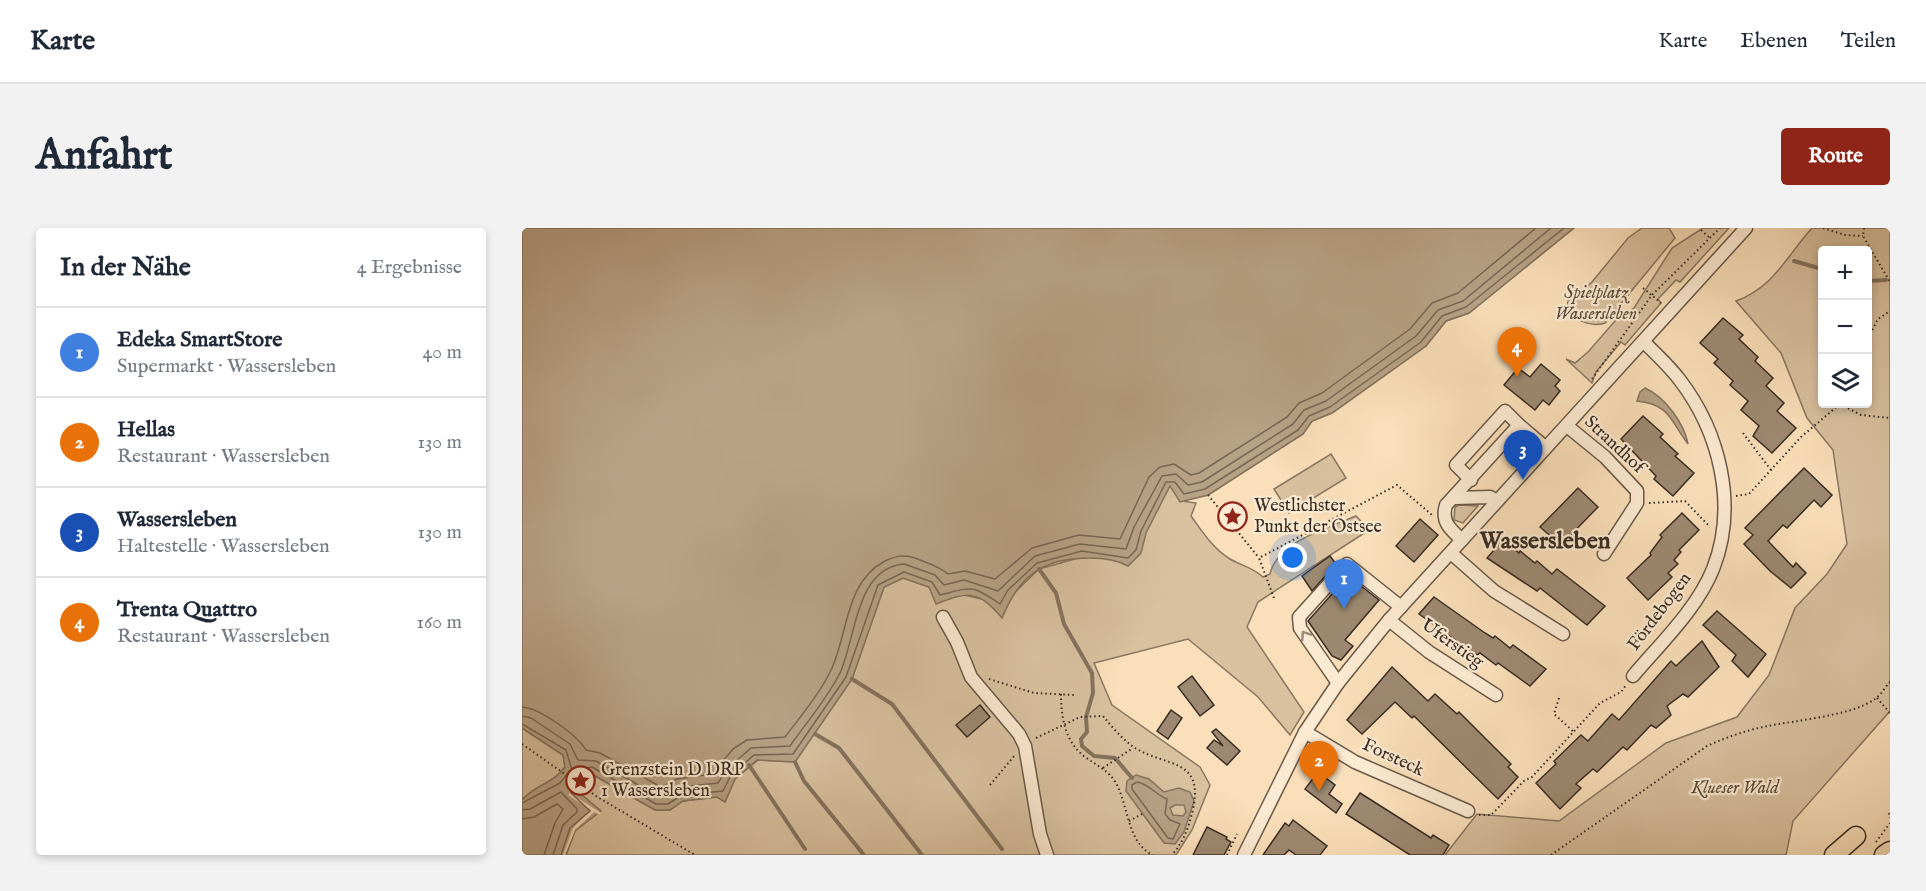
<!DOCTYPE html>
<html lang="de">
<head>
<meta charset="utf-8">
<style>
  body { margin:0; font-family:"IM FELL English",serif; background:#f2f2f3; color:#1f2937 }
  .controls { position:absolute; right:18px; top:18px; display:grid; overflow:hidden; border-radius:6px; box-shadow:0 3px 9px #0003 }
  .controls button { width:54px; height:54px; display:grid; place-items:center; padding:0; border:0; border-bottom:2px solid #e0e1e3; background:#fff; color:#1f2937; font:30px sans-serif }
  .you { position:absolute; left:771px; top:330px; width:21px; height:21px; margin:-15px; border:4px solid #fff; border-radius:50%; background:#1a73e8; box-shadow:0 0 0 9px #1a73e833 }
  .badge { display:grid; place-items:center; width:39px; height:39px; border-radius:50%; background:#8f2418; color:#fff; font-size:20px; font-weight:700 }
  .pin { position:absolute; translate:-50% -50px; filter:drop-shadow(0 2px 3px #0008) }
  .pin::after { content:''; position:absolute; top:32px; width:21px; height:18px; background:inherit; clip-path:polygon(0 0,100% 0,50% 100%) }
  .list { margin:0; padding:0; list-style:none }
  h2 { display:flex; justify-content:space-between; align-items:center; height:78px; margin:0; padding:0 24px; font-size:26px }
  h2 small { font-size:20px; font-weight:400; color:#747a83 }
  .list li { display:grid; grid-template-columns:39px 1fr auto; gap:18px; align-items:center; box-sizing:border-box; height:90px; padding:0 24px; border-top:2px solid #e0e1e3 }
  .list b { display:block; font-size:22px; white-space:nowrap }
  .list p { margin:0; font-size:20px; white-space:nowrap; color:#747a83 }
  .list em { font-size:20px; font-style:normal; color:#747a83 }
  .icon { flex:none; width:33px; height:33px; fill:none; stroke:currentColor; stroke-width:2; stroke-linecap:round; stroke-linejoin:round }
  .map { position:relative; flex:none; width:1368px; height:627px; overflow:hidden; border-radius:6px }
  header { display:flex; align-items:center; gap:36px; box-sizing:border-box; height:84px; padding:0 30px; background:#fff; border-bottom:2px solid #e0e1e3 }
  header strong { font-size:28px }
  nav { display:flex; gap:33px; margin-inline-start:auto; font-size:21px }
  .intro { display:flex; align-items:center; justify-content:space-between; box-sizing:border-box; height:144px; padding:0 36px }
  h1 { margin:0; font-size:42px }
  .button { padding:15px 27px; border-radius:6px; background:#8f2418; color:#fff; font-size:21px; font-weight:700 }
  main { display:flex; gap:36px; padding:0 36px }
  aside { flex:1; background:#fff; border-radius:6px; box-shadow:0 3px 9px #0003 }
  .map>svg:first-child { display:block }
  .green { fill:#d9c1a0; stroke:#897661; stroke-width:1.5; fill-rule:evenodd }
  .water { fill:#b8a286; stroke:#85735e; stroke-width:1.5; fill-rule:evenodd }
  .pier { fill:#fadfba }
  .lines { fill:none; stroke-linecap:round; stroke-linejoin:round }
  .shore { stroke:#786754; stroke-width:1.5 }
  .stream { stroke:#85735e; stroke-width:4 }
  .building { fill:#9d8971; stroke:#392c22; stroke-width:1.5 }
  .minor-casing { stroke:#695948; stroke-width:15 }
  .highway-casing { stroke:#392c22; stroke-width:21 }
  .path { stroke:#392c22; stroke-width:2; stroke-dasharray:1.5 3; stroke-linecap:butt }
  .minor { stroke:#fcead2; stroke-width:12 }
  .highway { stroke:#fadfba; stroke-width:18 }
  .oneway { stroke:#9a8b7a }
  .labels { text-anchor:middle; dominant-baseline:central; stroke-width:4.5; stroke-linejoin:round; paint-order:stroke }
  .park-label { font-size:18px; font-style:italic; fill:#594a3b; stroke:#fcead2 }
  .street-label { font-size:18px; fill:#392c22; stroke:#fcead2 }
  .poi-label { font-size:18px; fill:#392c22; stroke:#fcead2; text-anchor:start }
  .district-label { font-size:24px; font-weight:bold; fill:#392c22; stroke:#fcead2 }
</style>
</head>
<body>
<header>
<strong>Karte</strong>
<nav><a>Karte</a><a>Ebenen</a><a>Teilen</a></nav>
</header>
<div class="intro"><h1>Anfahrt</h1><a class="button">Route</a></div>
<main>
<aside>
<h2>In der Nähe<small>4 Ergebnisse</small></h2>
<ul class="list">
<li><span class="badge" style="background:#3f7fe0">1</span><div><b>Edeka SmartStore</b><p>Supermarkt · Wassersleben</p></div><em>40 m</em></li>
<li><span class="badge" style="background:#e8710a">2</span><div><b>Hellas</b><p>Restaurant · Wassersleben</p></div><em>130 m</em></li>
<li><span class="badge" style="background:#1a4fb4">3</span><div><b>Wassersleben</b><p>Haltestelle · Wassersleben</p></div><em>130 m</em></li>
<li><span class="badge" style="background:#e8710a">4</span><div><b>Trenta Quattro</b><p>Restaurant · Wassersleben</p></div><em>160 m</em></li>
</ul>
</aside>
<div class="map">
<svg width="1368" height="627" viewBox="0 0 1368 627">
  <rect width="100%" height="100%" fill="#fadfba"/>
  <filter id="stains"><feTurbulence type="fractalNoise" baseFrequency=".00333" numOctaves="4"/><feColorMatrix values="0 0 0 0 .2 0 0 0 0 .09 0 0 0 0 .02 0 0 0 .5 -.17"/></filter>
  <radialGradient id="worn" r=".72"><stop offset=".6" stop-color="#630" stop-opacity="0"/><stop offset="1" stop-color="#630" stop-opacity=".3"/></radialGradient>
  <g class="green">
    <path d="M1052,0L947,85L924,93L904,118L810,185L790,193L781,206L686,267L660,273L674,275L669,288C680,303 691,321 708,331C720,338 730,339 741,349L748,346C755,314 806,300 834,288L847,302L736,374L725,399L782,484L768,507L736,469L666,411L572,435L590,477L678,539L688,557L670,602L654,627H44L53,603L57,546L68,545L133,582H148L161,573L195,569L203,574L213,551L236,532L273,534L330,451L362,359L381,350L407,359L464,372L480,389L491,366L517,341L560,329L639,254Z"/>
    <path d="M1120,0H1147L1153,10L1083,95C1069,100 1055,92 1045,83L1046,73L1070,54L1106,10Z"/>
    <polygon points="1181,0 1207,0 1158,54 1154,52 1136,71 1139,75 1103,117 1099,114 1074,144 1070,155 1044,131 1053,135 1066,124 1093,93 1112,80 1150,20"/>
    <path d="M1290,0H1368V483L1271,593L1264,627H923L955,586L1037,593L1144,515L1215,489L1247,447L1273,380L1305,346L1325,316L1311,222L1285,190L1259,125L1214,73C1252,59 1264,29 1290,0ZM1300,22H1346V176H1300Z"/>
    <polygon points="809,226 824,250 767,285 752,261"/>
    <polygon points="937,277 956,278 941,295 932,292 933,279"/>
    <path d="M0,500L41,527L43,539C32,555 13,557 0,572Z"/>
  </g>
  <g class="water">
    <path d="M0,0H1052L947,85L924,93L904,118L810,185L790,193L781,206L686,267L658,274L648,258L624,305L619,325L606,338C584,326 537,328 516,342C498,353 488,371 480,390C456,362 447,363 414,376L407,359L381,350L362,359L330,451L273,534L235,532L213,551L203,574L195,569L161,573L148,582H133L68,545L57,546L54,562L79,583L53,603L44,627H0V572C13,557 32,555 43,539L41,527L0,500Z"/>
    <path d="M1123,160C1143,169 1162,195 1166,216C1149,194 1148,176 1115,173L1118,164Z"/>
    <path d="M614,547L627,551L642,564L657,560L668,564L672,573L662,604L653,616L642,615L604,563L605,553ZM653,577H662L664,584L661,588L651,587L648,580Z"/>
  </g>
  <polygon class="pier" points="48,565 79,585 78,587 72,584 53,602 43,627 41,627 51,600 69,582 46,567"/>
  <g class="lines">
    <g class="shore">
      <path d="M0,479C18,480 55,507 64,522L78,525L139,559L155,551L190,546L211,521L225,512L263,509C279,488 299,464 310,440C326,404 324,353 363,333C374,328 382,326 393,330C405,335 417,338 426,346L443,343L473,351L510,320L557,307L598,311L627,249L638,239L652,236L669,247L677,245L765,189L777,175L800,165L888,101L910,75L936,65L1014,0"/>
      <path d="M0,488L9,490L48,516L56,532L74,533L136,568H144L159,559L196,555L204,542L229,520L268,518C284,495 305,471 318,445C334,411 333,340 382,336L413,347L422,357L442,352L476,363L513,328L558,316L604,321L612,299L640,248L654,246L666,257L680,254L771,196L782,182L804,173L894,108L916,82L941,73L1029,0"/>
      <path d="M0,496L44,522L50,542L70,539L134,576H146L160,567L201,563L209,547L232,527L271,526L324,449L356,357L382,344L410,354L418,367C450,359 449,356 478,376L486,362L515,335L560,323L606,330L614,322L619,303L644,254H653L662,266L683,261L776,202L787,188L808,179L899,114L920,88L944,79L1042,0"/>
      <path d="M615,554C627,556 634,567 645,571L643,586L648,592L658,596L651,611L646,610L610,561V557Z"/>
      <polyline points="0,575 38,555 46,545 50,546 49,565 68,583 48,600 39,627"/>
      <polyline points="0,582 8,581 39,564 55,581 55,584 41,597 31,627"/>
      <polyline points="0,591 12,589 35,576 41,581 33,595 22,627"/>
    </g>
    <g class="stream">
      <polyline points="1272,33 1300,41"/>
      <polyline points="1346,53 1364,52"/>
      <polyline points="517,341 534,365 542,396 570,445 571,465 564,489 565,504 559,511 560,518 572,528 593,530 610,550"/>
      <polyline points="330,451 370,476 480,621"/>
      <polyline points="293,506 317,520 400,627"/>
      <polyline points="273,534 282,553 342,627"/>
      <polyline points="227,537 283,621"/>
    </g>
  </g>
  <g class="building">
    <polygon points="1201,90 1221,107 1217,111 1236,129 1233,133 1251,150 1244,158 1262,175 1255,183 1274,200 1250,225 1231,208 1237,198 1219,182 1226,173 1208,157 1211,153 1192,135 1196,131 1178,115"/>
    <polygon points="1019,136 1038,152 1033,158 1038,163 1027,177 1021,172 1013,182 982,157 996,140 1008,149"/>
    <polygon points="1121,188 1141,206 1138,209 1156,226 1153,228 1172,245 1151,268 1132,251 1134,248 1099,211"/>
    <polygon points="1282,240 1310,267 1299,279 1292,272 1265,300 1261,297 1246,313 1271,339 1274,335 1284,345 1269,360 1248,343 1222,316 1231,307 1223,300"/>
    <polygon points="1056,260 1076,279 1039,317 1018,299"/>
    <polygon points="1160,285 1177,302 1157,322 1159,324 1152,332 1156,336 1146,345 1150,349 1126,372 1105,350 1129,327 1128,325 1140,309 1138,307"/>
    <polygon points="898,291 916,307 892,334 874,318"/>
    <polygon points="979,314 987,321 989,318 997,325 998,323 1013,335 1015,333 1030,346 1035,341 1083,378 1065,397 1018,360 1015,363 965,330"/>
    <polygon points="808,328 814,336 790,363 780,348"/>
    <polygon points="826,348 857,372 823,412 831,418 819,432 810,428 786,393"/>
    <polygon points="912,369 963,405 971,410 973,408 988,420 991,417 1024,441 1008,458 976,435 974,437 958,425 955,427 947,422 897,386"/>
    <polygon points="1195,383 1244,426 1226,449 1210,433 1214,427 1181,397"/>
    <polygon points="1180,413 1197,439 1166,469 1161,466 1145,478 1149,487 1134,500 1129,497 1105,522 1101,519 1075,544 1071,541 1054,556 1059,560 1038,581 1014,555 1034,536 1032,533 1059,507 1066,513 1090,486 1097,492 1149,433 1154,438"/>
    <polygon points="870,439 906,473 913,466 935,486 937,484 989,536 986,539 996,549 976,571 892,488 890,490 873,474 840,506 825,492"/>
    <polygon points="670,448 692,477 678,488 656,459"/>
    <polygon points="458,477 468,489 445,509 434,497"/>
    <polygon points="649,482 660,490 646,511 635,503"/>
    <polygon points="694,501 718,523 705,537 685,520 692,512 701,518 690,504"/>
    <polygon points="796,544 813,557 807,566 820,576 814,585 783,561"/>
    <polygon points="838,565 909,610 911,607 927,617 921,627 888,627 824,586"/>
    <polygon points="771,592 805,618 798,627 774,627 767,622 762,627 741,627 763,595 767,598"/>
    <polygon points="685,599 705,609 704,611 709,614 702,627 671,627"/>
  </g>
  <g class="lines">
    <defs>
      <g id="minor">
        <polyline points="1045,198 1083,229 1115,263 1115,275 1082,326"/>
        <polyline points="949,252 934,237 983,183 997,197"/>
        <polyline points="933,270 968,269 975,273"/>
        <path d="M940,312C928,301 919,294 924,277L997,197L1023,219"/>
        <polyline points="929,325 972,363 1041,406"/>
        <polyline points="421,389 435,414 449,449 497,506 503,518 518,606 525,627"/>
        <polyline points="867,392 907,424 974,467"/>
        <path d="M1111,448C1138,416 1175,381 1191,341C1216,278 1198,204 1157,151C1147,138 1134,126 1122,114"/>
        <polyline points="816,455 778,400 777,389 825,336 879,379"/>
        <polyline points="783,504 833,534 946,583"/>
        <polyline points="722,627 783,504 816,455 867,392 1224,0"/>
      </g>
      <g id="highway">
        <polyline points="1312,627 1334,608"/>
        <polyline points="1362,627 1368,623"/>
      </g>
    </defs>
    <use href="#minor" class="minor-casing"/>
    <use href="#highway" class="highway-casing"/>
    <g class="path">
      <polyline points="1301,0 1323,7 1341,8"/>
      <polyline points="1342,0 1341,8 1368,54"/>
      <polyline points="1179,2 1188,10"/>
      <polyline points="1121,60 1139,75"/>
      <polyline points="1346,110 1356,91 1368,83"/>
      <polyline points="1070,151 1130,67 1198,0"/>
      <polyline points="1318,176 1339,187 1368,190"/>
      <polyline points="1221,205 1249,242"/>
      <polyline points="686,267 737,330"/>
      <polyline points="1214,268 1227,266 1279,209 1318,176"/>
      <polyline points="1127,275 1163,273 1188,299"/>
      <polyline points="752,370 737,330 875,257 910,287"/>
      <polyline points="467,451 512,465 552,467"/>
      <path d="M539,466C539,489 543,514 563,529C574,537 586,542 594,555C607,579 605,615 631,627"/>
      <polyline points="1037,470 1032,486 1052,504"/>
      <polyline points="1355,470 1368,485"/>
      <path d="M514,510L558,489L581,488C590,499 601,512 613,520C644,539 682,530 671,581C667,599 662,613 650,627"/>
      <polyline points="0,516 74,568 173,627"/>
      <polyline points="581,540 611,520"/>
      <polyline points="468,557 493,527"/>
      <polyline points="1367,585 1368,590"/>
      <polyline points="957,587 969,587 1002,553 1010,549 1078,475 1099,464 1104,457"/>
      <polyline points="607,593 620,586"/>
      <polyline points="1354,614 1368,595"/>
      <polyline points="705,627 715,606"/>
      <path d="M1029,627L1185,518C1205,509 1225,502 1246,498C1275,492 1329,488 1353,471C1359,467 1363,459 1368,454"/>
    </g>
    <use href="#minor" class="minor"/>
    <use href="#highway" class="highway"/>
  </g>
  <defs><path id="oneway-chevron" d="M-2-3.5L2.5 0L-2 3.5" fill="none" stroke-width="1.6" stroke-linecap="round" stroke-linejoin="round" transform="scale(1.5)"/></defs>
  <use class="oneway" href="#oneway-chevron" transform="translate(783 407) rotate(-123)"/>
  <defs>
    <symbol id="sight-ring" viewBox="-11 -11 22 22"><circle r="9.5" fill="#fcead2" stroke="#8f2418" stroke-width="1.5"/><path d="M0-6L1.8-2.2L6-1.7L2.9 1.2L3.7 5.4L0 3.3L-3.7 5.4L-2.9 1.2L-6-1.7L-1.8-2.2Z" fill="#8f2418"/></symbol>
  </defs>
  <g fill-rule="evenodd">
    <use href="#sight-ring" x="694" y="272" width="33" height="33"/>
    <use href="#sight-ring" x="42" y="536" width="33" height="33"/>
  </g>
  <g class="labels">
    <g class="park-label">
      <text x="1074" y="65">Spielplatz<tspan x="1074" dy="21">Wassersleben</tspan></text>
      <text x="1213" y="560">Klueser Wald</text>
    </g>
    <g class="street-label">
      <text transform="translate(1092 217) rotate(43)">Strandhof</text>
      <text transform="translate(1138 384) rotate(-53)">Fördebogen</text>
      <text transform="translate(930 416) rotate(35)">Uferstieg</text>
      <text transform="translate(871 530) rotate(25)">Forsteck</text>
    </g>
    <g class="poi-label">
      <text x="732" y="278">Westlichster<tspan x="732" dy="21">Punkt der Ostsee</tspan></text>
      <text x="79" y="542">Grenzstein D DRP<tspan x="79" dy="21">1 Wassersleben</tspan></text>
    </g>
    <g class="district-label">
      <text x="1023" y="313">Wassersleben</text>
    </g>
  </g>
  <rect width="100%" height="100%" filter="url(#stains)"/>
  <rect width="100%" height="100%" fill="url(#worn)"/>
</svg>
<div class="controls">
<button>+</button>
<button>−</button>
<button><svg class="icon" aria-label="layers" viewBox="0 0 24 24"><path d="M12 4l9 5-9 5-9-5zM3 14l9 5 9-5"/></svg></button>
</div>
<div class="you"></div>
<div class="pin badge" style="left:822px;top:381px;background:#3f7fe0">1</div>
<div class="pin badge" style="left:797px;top:563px;background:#e8710a">2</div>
<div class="pin badge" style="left:1001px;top:252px;background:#1a4fb4">3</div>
<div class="pin badge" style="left:995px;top:149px;background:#e8710a">4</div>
</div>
</main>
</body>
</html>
